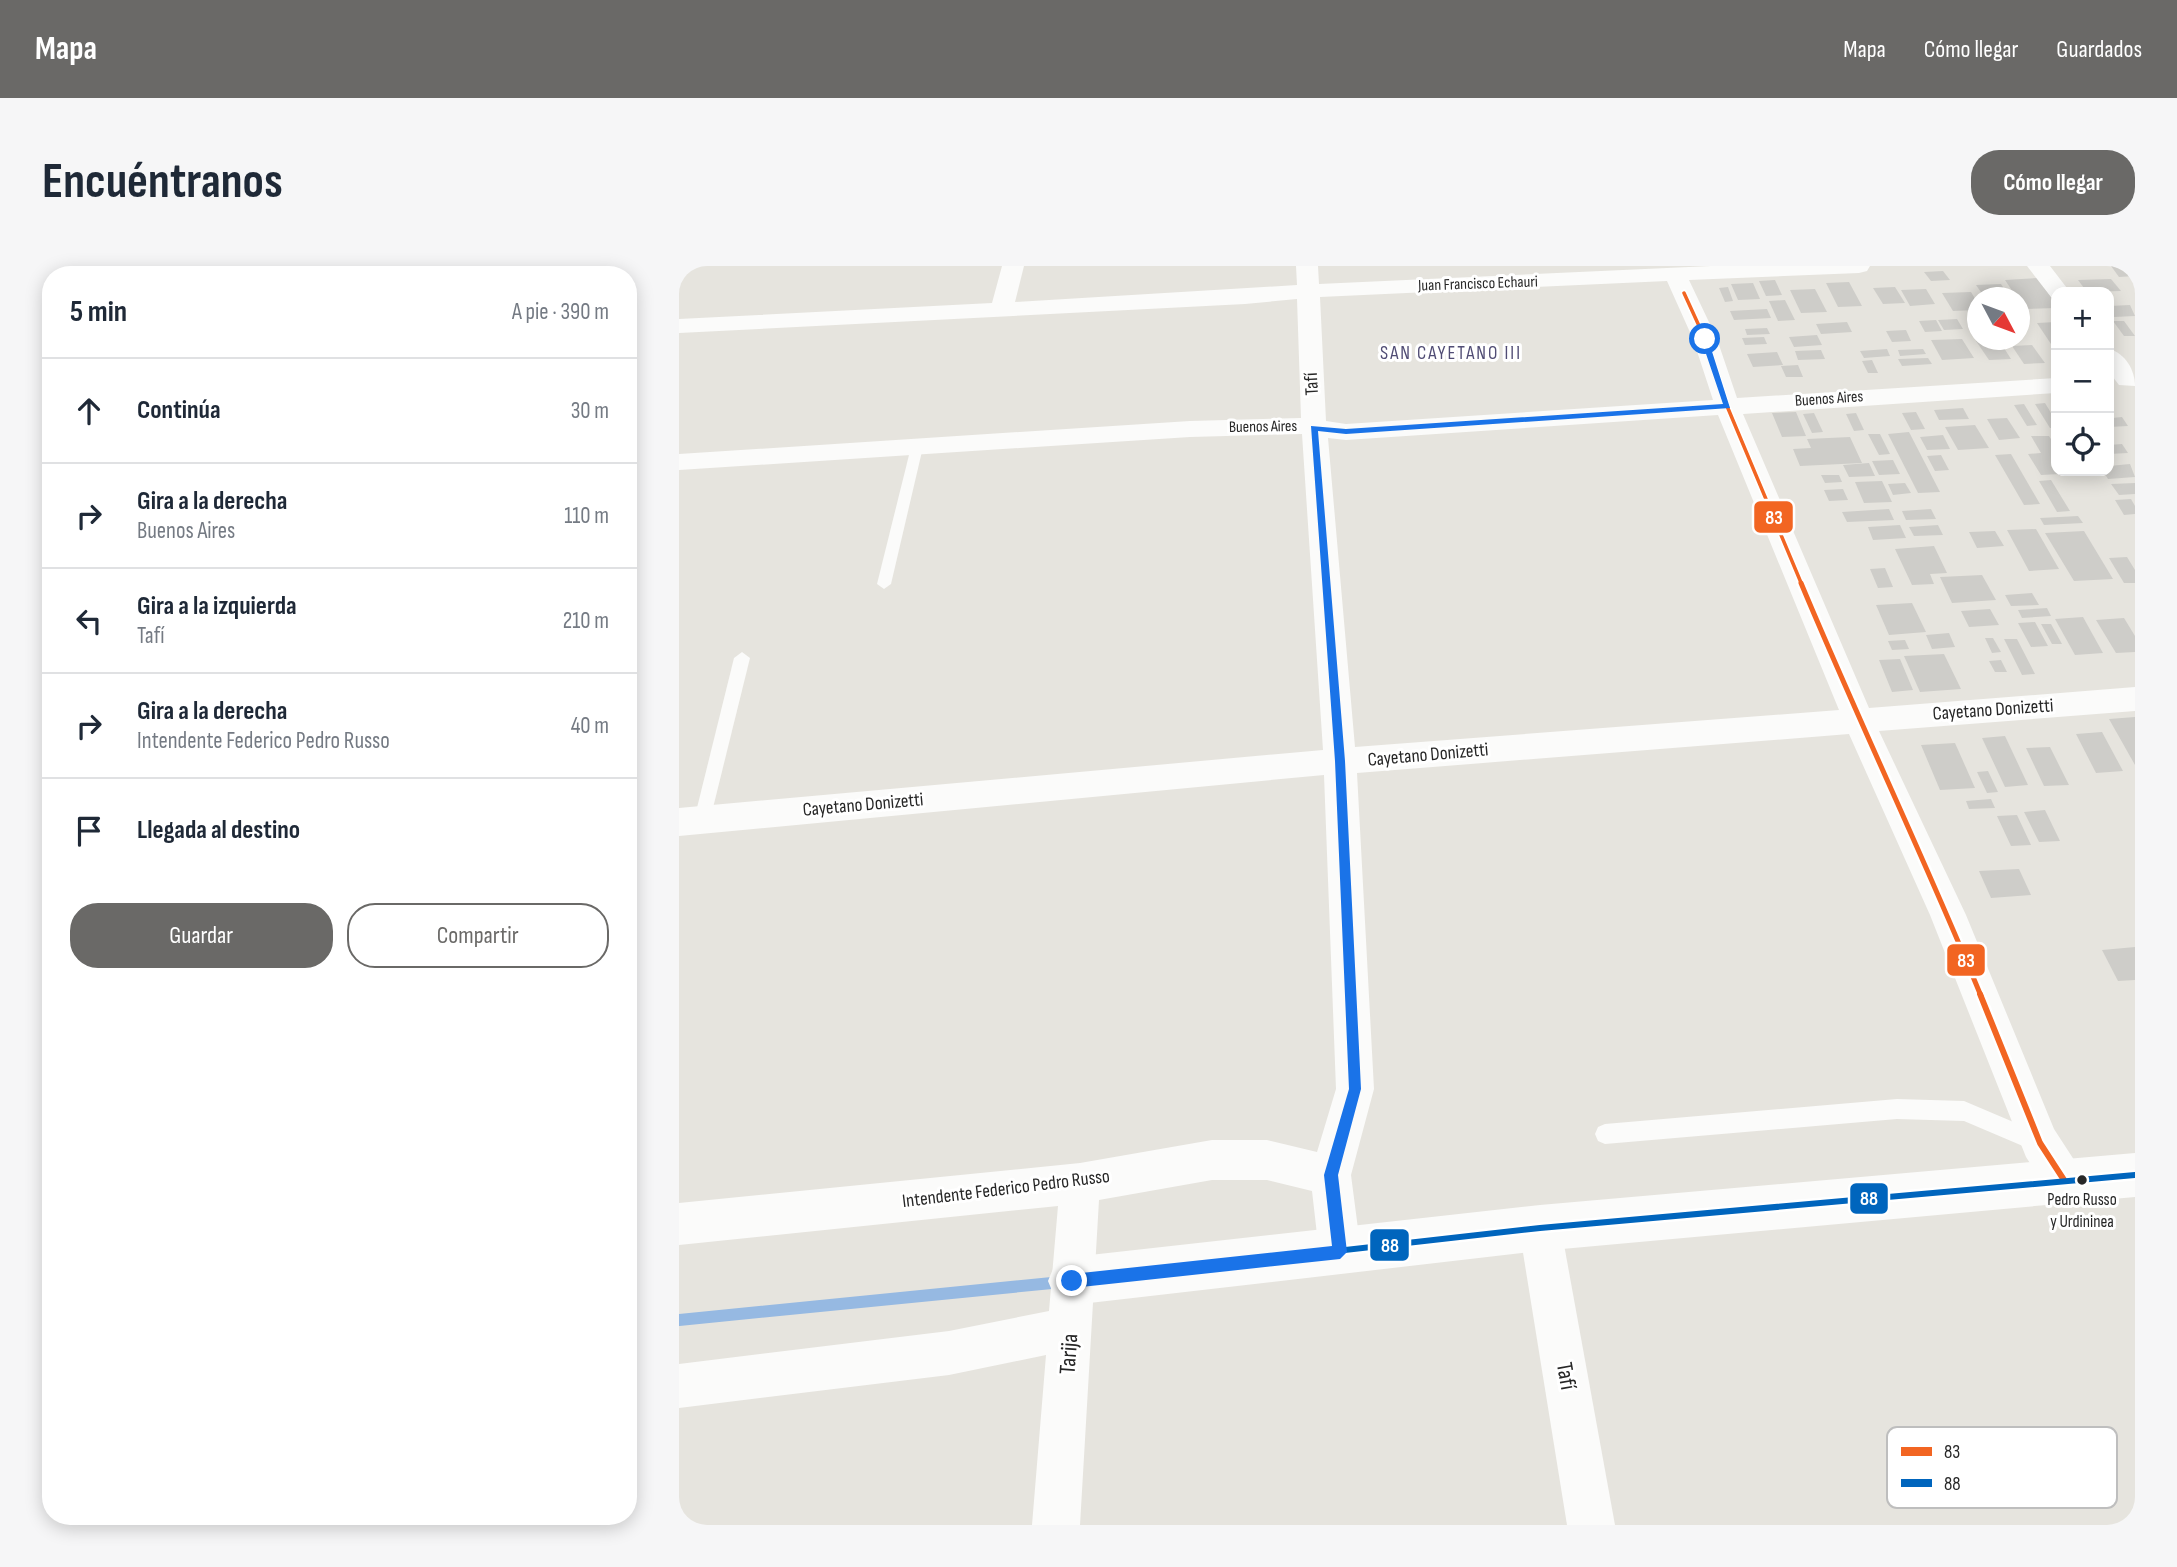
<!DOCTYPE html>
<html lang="es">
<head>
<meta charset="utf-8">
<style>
  body { margin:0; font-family:"Sofia Sans Condensed",sans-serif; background:#f6f6f7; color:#1f2937 }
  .controls { position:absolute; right:21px; top:21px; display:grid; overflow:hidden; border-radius:14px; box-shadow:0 4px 18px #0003 }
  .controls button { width:63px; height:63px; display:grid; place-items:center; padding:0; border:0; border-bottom:2px solid #e0e1e3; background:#fff; color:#1f2937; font:35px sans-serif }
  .compass { position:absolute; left:1288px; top:21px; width:63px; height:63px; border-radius:50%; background:#fff; box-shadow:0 4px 18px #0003; rotate:131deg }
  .stop { position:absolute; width:21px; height:21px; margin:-16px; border:5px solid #1a73e8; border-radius:50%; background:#fff }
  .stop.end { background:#1a73e8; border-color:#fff; box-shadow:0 2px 7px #0008 }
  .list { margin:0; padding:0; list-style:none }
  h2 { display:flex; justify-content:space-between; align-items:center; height:91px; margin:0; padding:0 28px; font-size:30px }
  h2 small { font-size:23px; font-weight:400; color:#747a83 }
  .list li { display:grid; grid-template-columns:46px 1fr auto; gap:21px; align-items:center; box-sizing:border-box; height:105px; padding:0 28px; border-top:2px solid #e0e1e3 }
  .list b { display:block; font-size:26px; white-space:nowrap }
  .list p { margin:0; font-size:23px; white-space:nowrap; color:#747a83 }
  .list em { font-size:23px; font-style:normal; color:#747a83 }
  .actions { display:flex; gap:14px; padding:21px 28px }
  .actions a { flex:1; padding:16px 0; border:2px solid #6a6967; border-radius:28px; text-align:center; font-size:24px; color:#6a6967 }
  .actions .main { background:#6a6967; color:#fff }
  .icon { flex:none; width:38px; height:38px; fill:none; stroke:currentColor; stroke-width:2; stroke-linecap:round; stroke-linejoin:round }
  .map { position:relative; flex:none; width:1456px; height:1259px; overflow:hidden; border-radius:28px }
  header { display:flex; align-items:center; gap:42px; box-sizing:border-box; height:98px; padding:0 35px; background:#6a6967; color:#fff }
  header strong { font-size:33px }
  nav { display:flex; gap:38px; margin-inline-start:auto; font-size:24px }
  .intro { display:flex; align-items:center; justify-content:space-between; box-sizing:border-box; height:168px; padding:0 42px }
  h1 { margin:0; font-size:49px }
  .button { padding:18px 32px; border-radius:28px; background:#6a6967; color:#fff; font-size:24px; font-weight:700 }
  main { display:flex; gap:42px; padding:0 42px }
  aside { flex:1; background:#fff; border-radius:28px; box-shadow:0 4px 18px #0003 }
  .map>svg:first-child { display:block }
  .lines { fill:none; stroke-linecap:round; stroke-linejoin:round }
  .stream { stroke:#96b9e2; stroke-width:12 }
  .building { fill:#cecdc9 }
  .lane { fill:#fbfbfa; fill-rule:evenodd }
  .street { fill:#fbfbfa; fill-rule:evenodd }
  .secondary { fill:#fbfbfa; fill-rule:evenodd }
  .bus-1-far2-casing { stroke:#fff; stroke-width:7 }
  .bus-1-far1-casing { stroke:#fff; stroke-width:10 }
  .bus-1-casing { stroke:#fff; stroke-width:11 }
  .bus-2-casing { stroke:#fff; stroke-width:11 }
  .bus-1-far2 { stroke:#f26522; stroke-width:3.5 }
  .bus-1-far1 { stroke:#f26522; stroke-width:5 }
  .bus-1 { stroke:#f26522; stroke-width:6 }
  .bus-2 { stroke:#0065bd; stroke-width:6 }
  .route { fill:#1a73e8 }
  .bus-dot { fill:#272727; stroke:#fff; stroke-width:2.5 }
  .labels { text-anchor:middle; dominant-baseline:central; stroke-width:6; stroke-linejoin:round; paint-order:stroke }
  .far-street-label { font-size:16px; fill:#272727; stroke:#fff }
  .bus-label { font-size:17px; fill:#272727; stroke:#fff }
  .far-quarter-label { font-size:19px; letter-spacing:2px; fill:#504c74; stroke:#fff }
  .street-label { font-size:19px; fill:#272727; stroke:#fff }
  .near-street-label { font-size:23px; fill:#272727; stroke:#fff }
  .key { fill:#fff; stroke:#bebebe; stroke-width:2 }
  .key-label { font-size:19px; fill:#272727 }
  .line-badge { stroke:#fff; stroke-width:2.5 }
  .badge-label { font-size:19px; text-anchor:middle; font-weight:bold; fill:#fff }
</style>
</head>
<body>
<header>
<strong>Mapa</strong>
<nav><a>Mapa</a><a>Cómo llegar</a><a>Guardados</a></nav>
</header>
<div class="intro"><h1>Encuéntranos</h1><a class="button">Cómo llegar</a></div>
<main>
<aside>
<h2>5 min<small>A pie · 390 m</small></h2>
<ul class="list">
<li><svg class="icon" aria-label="ahead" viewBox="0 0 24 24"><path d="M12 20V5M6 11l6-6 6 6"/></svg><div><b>Continúa</b></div><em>30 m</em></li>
<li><svg class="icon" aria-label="right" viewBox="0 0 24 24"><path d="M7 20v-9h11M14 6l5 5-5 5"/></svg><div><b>Gira a la derecha</b><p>Buenos Aires</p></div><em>110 m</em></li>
<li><svg class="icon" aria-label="left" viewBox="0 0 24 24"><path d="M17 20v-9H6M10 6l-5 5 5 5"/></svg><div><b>Gira a la izquierda</b><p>Tafí</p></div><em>210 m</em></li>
<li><svg class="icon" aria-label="right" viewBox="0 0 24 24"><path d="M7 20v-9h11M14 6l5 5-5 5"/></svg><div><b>Gira a la derecha</b><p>Intendente Federico Pedro Russo</p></div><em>40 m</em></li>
<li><svg class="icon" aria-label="arrive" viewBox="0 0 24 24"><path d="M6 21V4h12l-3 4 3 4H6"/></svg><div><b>Llegada al destino</b></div></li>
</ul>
<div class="actions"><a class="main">Guardar</a><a>Compartir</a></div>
</aside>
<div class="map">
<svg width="1456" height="1259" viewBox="0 0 1456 1259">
  <rect width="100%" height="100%" fill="#e6e4de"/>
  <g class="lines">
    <polyline class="stream" points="0,1054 383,1016"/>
  </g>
  <g class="building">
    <polygon points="1432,0 1453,0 1456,10 1440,11"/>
    <polygon points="1264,5 1271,14 1252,15 1245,6"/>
    <polygon points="1359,12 1377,38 1377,42 1346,43 1340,32 1338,32 1326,14"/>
    <polygon points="1432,13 1442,25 1408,26 1399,14"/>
    <polygon points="1096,14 1103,29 1087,30 1080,15"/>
    <polygon points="1170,16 1183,40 1159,41 1147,17"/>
    <polygon points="1074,17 1081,33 1059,34 1052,18"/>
    <polygon points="1322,18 1331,32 1306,32 1297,19"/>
    <polygon points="1049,21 1054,35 1046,36 1040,22"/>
    <polygon points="1216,21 1226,37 1204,38 1194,22"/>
    <polygon points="1136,23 1148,46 1122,47 1111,24"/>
    <polygon points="1247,23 1256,38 1231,40 1222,24"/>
    <polygon points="1292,26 1298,36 1298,44 1274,45 1263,27"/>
    <polygon points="1106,34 1116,54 1099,55 1090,35"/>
    <polygon points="1451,39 1456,50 1435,51 1430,45 1430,40"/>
    <polygon points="1088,43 1092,52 1055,54 1051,45"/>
    <polygon points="1278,53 1284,63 1265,64 1259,54"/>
    <polygon points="1257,54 1263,65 1246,66 1240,55"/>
    <polygon points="1434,55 1445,55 1456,70 1445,70"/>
    <polygon points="1168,56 1173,66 1142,68 1137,58"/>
    <polygon points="1377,56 1377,81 1374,81 1358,57"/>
    <polygon points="1088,62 1091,68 1068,69 1066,63"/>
    <polygon points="1227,64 1232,75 1213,76 1207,65"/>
    <polygon points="1138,69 1143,79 1115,81 1110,71"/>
    <polygon points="1085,71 1088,78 1066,79 1063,72"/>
    <polygon points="1283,73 1295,92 1263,94 1252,74"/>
    <polygon points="1320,74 1332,93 1310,94 1297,75"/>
    <polygon points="1353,79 1366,97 1345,98 1333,80"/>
    <polygon points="1208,83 1211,90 1185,92 1181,85"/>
    <polygon points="1244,83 1247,88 1221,90 1219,84"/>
    <polygon points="1142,84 1146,93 1119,94 1116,85"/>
    <polygon points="1098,86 1104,99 1074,101 1068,88"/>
    <polygon points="1249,92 1253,98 1223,100 1219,93"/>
    <polygon points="1193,94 1199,107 1189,107 1183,95"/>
    <polygon points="1119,99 1124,111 1107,111 1102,100"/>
    <polygon points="1366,137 1377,155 1377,162 1371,162 1356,138"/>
    <polygon points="1345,138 1358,159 1348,160 1335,139"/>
    <polygon points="1284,142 1290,153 1260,154 1255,144"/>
    <polygon points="1117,146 1127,170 1103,171 1093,147"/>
    <polygon points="1237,146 1246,163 1232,164 1223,147"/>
    <polygon points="1135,147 1144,166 1133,167 1124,148"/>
    <polygon points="1177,147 1185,164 1175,165 1167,148"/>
    <polygon points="1430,147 1433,152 1443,151 1449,160 1430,161"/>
    <polygon points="1328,152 1341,172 1320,174 1308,153"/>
    <polygon points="1296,159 1310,182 1279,184 1266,161"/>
    <polygon points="1230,166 1261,226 1239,227 1209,168"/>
    <polygon points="1189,168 1201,168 1211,188 1200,189"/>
    <polygon points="1264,169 1271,183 1248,184 1241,171"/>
    <polygon points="1352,170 1370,170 1377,181 1377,201 1381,208 1362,209 1349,188 1362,187"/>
    <polygon points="1171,171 1183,197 1121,200 1114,183 1132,182 1128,173"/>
    <polygon points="1443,178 1449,187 1430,188 1430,179"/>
    <polygon points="1332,188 1361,238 1345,239 1316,189"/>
    <polygon points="1262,189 1270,204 1256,205 1248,190"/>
    <polygon points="1214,194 1221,208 1200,209 1193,195"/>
    <polygon points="1190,197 1196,210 1170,211 1164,199"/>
    <polygon points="1451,198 1456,211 1429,213 1424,205 1430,205 1430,200"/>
    <polygon points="1142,209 1160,209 1163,216 1146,217"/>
    <polygon points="1372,214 1391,245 1378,246 1360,215"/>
    <polygon points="1203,215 1213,236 1185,237 1176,216"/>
    <polygon points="1226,217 1232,227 1214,229 1209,218"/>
    <polygon points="1456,217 1456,228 1440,229 1432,218"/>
    <polygon points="1164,223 1169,234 1150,235 1145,224"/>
    <polygon points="1452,233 1456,240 1456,248 1445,249 1436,234"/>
    <polygon points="1210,243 1215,254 1168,256 1163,246"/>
    <polygon points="1252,243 1257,253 1227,254 1223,245"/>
    <polygon points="1399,250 1404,257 1365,259 1361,252"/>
    <polygon points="1221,259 1227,272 1194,274 1189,261"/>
    <polygon points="1259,259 1264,269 1235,270 1230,261"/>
    <polygon points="1357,263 1380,303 1350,305 1328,264"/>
    <polygon points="1316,265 1325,280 1298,282 1290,266"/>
    <polygon points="1405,265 1434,313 1395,315 1366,267"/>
    <polygon points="1255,280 1268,307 1251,308 1255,318 1233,319 1216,283"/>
    <polygon points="1448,291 1456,304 1456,317 1445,317 1430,292"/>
    <polygon points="1206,302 1214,321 1199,322 1191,303"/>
    <polygon points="1303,309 1317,334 1273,337 1261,311"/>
    <polygon points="1353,327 1360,339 1332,340 1326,329"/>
    <polygon points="1233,337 1247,366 1210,369 1197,339"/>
    <polygon points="1368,342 1372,350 1343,352 1339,344"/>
    <polygon points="1311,343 1320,359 1290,361 1282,345"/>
    <polygon points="1404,351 1424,387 1396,389 1376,353"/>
    <polygon points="1445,352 1456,370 1456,386 1437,387 1417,354"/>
    <polygon points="1356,356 1369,380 1352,381 1339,357"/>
    <polygon points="1362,358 1372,358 1383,378 1373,378"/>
    <polygon points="1270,367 1276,381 1253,383 1247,369"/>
    <polygon points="1306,372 1314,372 1322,386 1313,387"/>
    <polygon points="1325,373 1338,373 1356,408 1343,409"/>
    <polygon points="1226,374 1230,383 1213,384 1209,375"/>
    <polygon points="1265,388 1282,423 1241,426 1225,390"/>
    <polygon points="1221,393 1234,424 1213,426 1200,394"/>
    <polygon points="1322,394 1328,406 1316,406 1310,395"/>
    <polygon points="1456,451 1456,499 1430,453"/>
    <polygon points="1423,466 1444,505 1417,507 1397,468"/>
    <polygon points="1326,470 1349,519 1326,521 1303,472"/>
    <polygon points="1276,477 1296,522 1261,524 1242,479"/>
    <polygon points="1371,481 1390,519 1365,520 1347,482"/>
    <polygon points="1309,505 1319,526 1308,527 1298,506"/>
    <polygon points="1312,533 1316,542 1290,543 1287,535"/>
    <polygon points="1366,544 1381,575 1360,576 1345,546"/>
    <polygon points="1338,549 1352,579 1332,580 1318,550"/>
    <polygon points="1340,603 1352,629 1312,632 1300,605"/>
    <polygon points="1456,681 1456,714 1439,715 1423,684"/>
  </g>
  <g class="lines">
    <g class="lane">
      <polygon points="238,177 244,181 212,318 205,323 198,318 232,181"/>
      <polygon points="63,386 71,392 31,554 29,559 17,559 15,554 55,392"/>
      <polygon points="1218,833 1285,835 1365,869 1368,876 1365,883 1358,886 1285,855 1218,853 926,878 919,875 916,868 919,861 926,858"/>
    </g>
    <g class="street">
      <path d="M323,0H345L336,36L618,19L617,0H639L640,18L1032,0H1191L1188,5L1180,7L1010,14L1038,73L1058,132L1377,112V127L1064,148L1190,442L1456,421V445L1200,465L1287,649L1375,863L1399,900L1405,914L1399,928L1385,934L1371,928L1347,891L1251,649L1170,468L678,507L695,823L672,909L682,986L676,1001L661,1007L646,1001L640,986L633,925L588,914H533L420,934L401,1259H353L367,1089L270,1109L0,1142V1098L270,1065L370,1045L379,940L0,979V937L401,897L533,874H588L638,886L657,823L645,509L0,570V542L644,484L623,168L511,171L0,204V188L511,155L622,152L618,33L566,38L0,67V53L313,37ZM988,15L1014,73L1034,134L667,158L647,155L641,31ZM1039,149L1160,444L676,481L649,172L667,174Z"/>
      <polygon points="1348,0 1371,0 1391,26 1377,26 1377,32 1372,31"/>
      <path d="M1430,83C1446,87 1456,104 1456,120L1440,119L1430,106Z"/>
      <polygon points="861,941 876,947 882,962 936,1259 888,1259 840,962 846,947"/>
    </g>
    <polygon class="secondary" points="1456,887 1456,931 861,985 393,1039 376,1032 369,1015 376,998 393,991 861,939"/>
    <defs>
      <polyline id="bus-1-far2" points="1005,27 1026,73 1048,140 1123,319"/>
      <path id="bus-1-far1" d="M1122,317C1180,456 1245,591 1302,730"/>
      <polyline id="bus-1" points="1301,728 1361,877 1385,914"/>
      <polyline id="bus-2" points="393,1015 861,962 1456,909"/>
    </defs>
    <use href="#bus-1-far2" class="bus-1-far2-casing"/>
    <use href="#bus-1-far1" class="bus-1-far1-casing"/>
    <use href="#bus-1" class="bus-1-casing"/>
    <use href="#bus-2" class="bus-2-casing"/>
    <use href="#bus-1-far2" class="bus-1-far2"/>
    <use href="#bus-1-far1" class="bus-1-far1"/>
    <use href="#bus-1" class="bus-1"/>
    <use href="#bus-2" class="bus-2"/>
  </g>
  <polygon class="route" points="1026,71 1029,73 1051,142 667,168 639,165 666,495 682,823 659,909 668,986 661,993 393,1022 388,1020 388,1010 393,1008 653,980 645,909 670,823 656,495 632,160 667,163 1044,138 1022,73"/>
  <circle class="bus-dot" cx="1403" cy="914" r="6"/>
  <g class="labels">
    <g class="far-street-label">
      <text transform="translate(799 18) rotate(-2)">Juan Francisco Echauri</text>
      <text transform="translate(1150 133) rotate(-4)">Buenos Aires</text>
      <text transform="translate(584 161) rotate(-1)">Buenos Aires</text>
    </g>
    <g class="bus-label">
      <text x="1403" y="934">Pedro Russo<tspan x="1403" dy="22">y Urdininea</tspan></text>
    </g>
    <g class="far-quarter-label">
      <text x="772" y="87">SAN CAYETANO III</text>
    </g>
    <g class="street-label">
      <text transform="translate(633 118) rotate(-93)">Tafí</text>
      <text transform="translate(1314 444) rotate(-4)">Cayetano Donizetti</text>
      <text transform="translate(749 489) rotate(-5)">Cayetano Donizetti</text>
      <text transform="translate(184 539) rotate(-5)">Cayetano Donizetti</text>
      <text transform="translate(327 923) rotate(-7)">Intendente Federico Pedro Russo</text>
    </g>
    <g class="near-street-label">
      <text transform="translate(390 1088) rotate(-86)">Tarija</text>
      <text transform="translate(887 1110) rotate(80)">Tafí</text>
    </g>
  </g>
  <rect x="1208" y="1161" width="230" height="81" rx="10" class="key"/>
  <rect x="1222" y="1181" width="31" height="9" fill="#f26522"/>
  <rect x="1222" y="1213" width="31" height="8" fill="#0065bd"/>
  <g class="key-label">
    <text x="1265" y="1192">83</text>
    <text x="1265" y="1224">88</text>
  </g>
  <g class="line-badge">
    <rect x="1074" y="234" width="41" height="34" rx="7" fill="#f26522"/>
    <rect x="1267" y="677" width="40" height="34" rx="7" fill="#f26522"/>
    <rect x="1170" y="916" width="40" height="33" rx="7" fill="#0065bd"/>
    <rect x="690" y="962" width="41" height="34" rx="7" fill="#0065bd"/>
  </g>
  <g class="badge-label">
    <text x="1095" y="258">83</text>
    <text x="1287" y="701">83</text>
    <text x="1190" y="939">88</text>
    <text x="711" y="986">88</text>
  </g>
</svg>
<div class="controls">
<button>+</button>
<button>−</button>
<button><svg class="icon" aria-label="locate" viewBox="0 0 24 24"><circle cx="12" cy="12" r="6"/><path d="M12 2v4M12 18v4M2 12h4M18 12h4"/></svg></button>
</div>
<svg class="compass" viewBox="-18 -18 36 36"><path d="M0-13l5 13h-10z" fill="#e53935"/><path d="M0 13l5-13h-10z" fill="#747a83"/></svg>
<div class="stop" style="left:1026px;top:73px"></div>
<div class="stop end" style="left:393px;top:1015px"></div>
</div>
</main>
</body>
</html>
